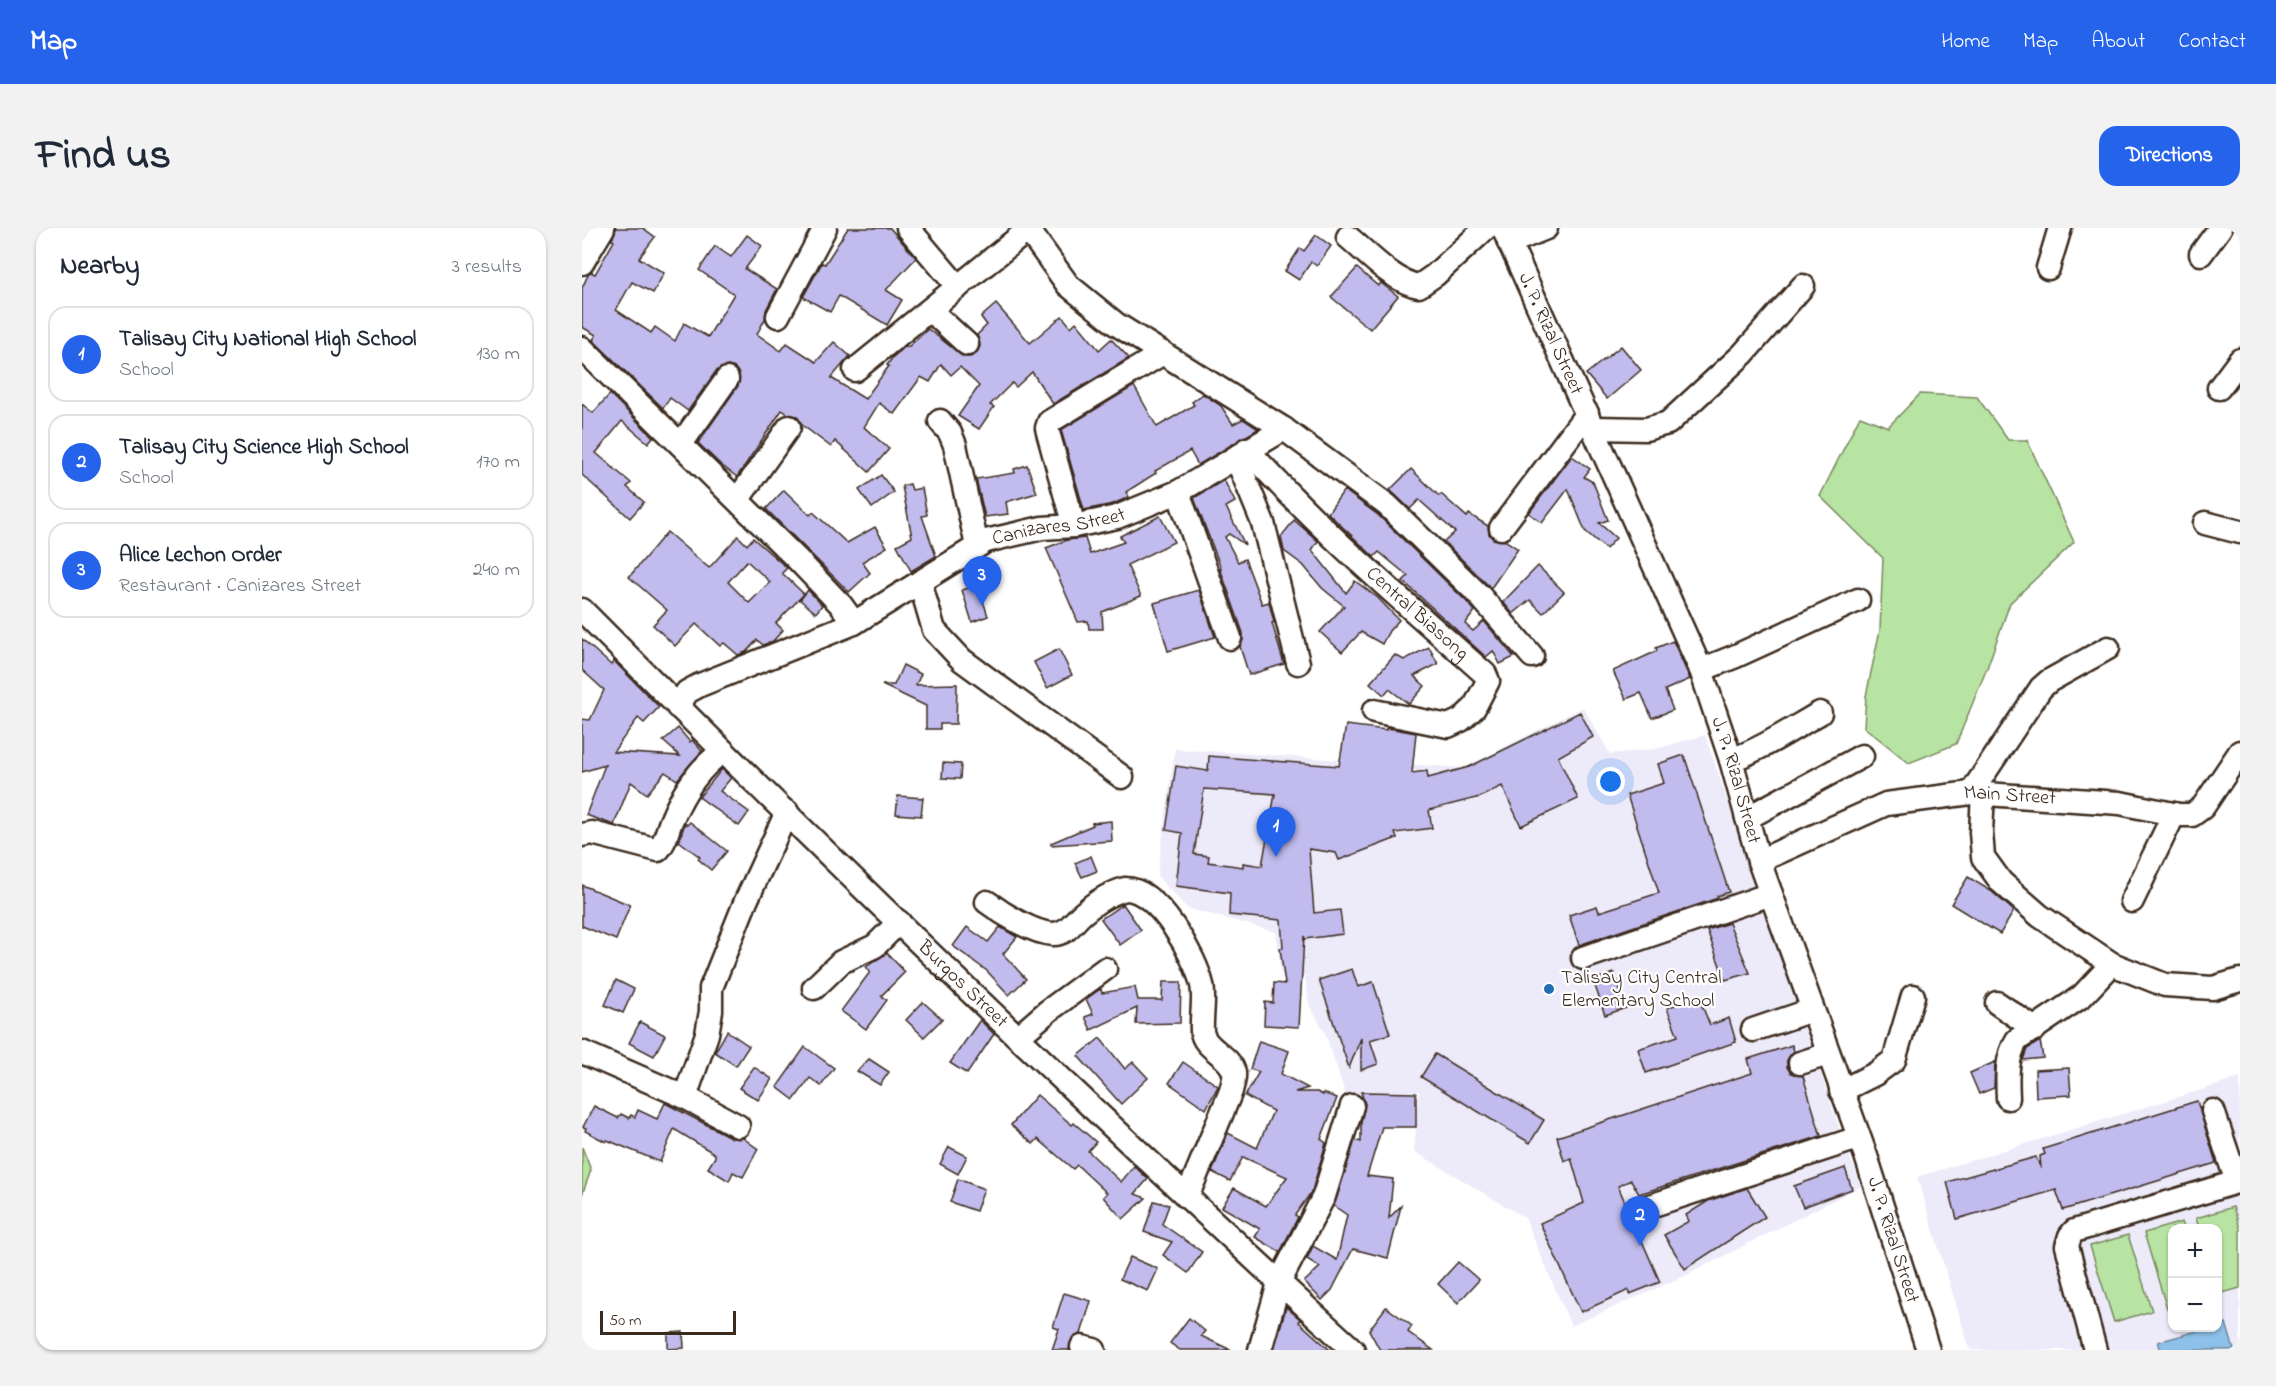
<!DOCTYPE html>
<html lang="en">
<head>
<meta charset="utf-8">
<style>
  body { margin:0; font-family:"Indie Flower",sans-serif; background:#f2f2f3; color:#1f2937 }
  .controls { position:absolute; right:18px; bottom:18px; display:grid; overflow:hidden; border-radius:12px; box-shadow:0 2px 4px #0004 }
  .controls button { width:54px; height:54px; display:grid; place-items:center; padding:0; border:0; border-bottom:2px solid #e0e1e3; background:#fff; color:#1f2937; font:30px sans-serif }
  .scale { position:absolute; left:18px; bottom:15px; width:136px; box-sizing:border-box; padding-left:6px; border:3px solid #3b2a1e; border-top:0; font-size:16px; line-height:21px; white-space:nowrap; color:#3b2a1e; -webkit-text-stroke:4px #fff; paint-order:stroke }
  .you { position:absolute; left:1029px; top:554px; width:21px; height:21px; margin:-15px; border:4px solid #fff; border-radius:50%; background:#1a73e8; box-shadow:0 0 0 9px #1a73e833 }
  .badge { display:grid; place-items:center; width:39px; height:39px; border-radius:50%; background:#2563eb; color:#fff; font-size:20px; font-weight:700 }
  .pin { position:absolute; translate:-50% -50px; filter:drop-shadow(0 2px 3px #0008) }
  .pin::after { content:''; position:absolute; top:32px; width:21px; height:18px; background:inherit; clip-path:polygon(0 0,100% 0,50% 100%) }
  .list { margin:0; padding:0; list-style:none }
  h2 { display:flex; justify-content:space-between; align-items:center; height:78px; margin:0; padding:0 24px; font-size:26px }
  h2 small { font-size:20px; font-weight:400; color:#747a83 }
  .list li { display:grid; grid-template-columns:39px 1fr auto; gap:18px; align-items:center; box-sizing:border-box; height:96px; margin:0 12px 12px; padding:0 12px; border:2px solid #e0e1e3; border-radius:18px }
  .list b { display:block; font-size:22px; white-space:nowrap }
  .list p { margin:0; font-size:20px; white-space:nowrap; color:#747a83 }
  .list em { font-size:20px; font-style:normal; color:#747a83 }
  .map { position:relative; flex:none; width:1658px; height:1122px; overflow:hidden; border-radius:18px }
  header { display:flex; align-items:center; gap:36px; box-sizing:border-box; height:84px; padding:0 30px; background:#2563eb; color:#fff }
  header strong { font-size:28px }
  nav { display:flex; gap:33px; margin-inline-start:auto; font-size:21px }
  .intro { display:flex; align-items:center; justify-content:space-between; box-sizing:border-box; height:144px; padding:0 36px }
  h1 { margin:0; font-size:42px }
  .button { padding:15px 27px; border-radius:18px; background:#2563eb; color:#fff; font-size:21px; font-weight:700 }
  main { display:flex; gap:36px; padding:0 36px }
  aside { flex:1; background:#fff; border-radius:18px; box-shadow:0 2px 4px #0004 }
  .map>svg:first-child { display:block }
  .built { fill:#edebfa; fill-rule:evenodd }
  .green { fill:#b7e4a2; stroke:#798760; stroke-width:1.5 }
  .water { fill:#8ec1ea; stroke:#6d8598; stroke-width:1.5 }
  .building { fill:#c2bbed; stroke:#3b2a1e; stroke-width:1.5; fill-rule:evenodd }
  .lines { fill:none; stroke-linecap:round; stroke-linejoin:round }
  .minor-casing { stroke:#3b2a1e; stroke-width:27 }
  .minor { stroke:#fff; stroke-width:22 }
  .poi-dot { fill:#1f6fb2; stroke:#fff; stroke-width:2 }
  .labels { text-anchor:middle; dominant-baseline:central; stroke-width:4.5; stroke-linejoin:round; paint-order:stroke }
  .street-label { font-size:20px; fill:#3b2a1e; stroke:#fff }
  .poi-label { font-size:20px; fill:#3b2a1e; stroke:#fff; text-anchor:start }
</style>
</head>
<body>
<header>
<strong>Map</strong>
<nav><a>Home</a><a>Map</a><a>About</a><a>Contact</a></nav>
</header>
<div class="intro"><h1>Find us</h1><a class="button">Directions</a></div>
<main>
<aside>
<h2>Nearby<small>3 results</small></h2>
<ul class="list">
<li><span class="badge">1</span><div><b>Talisay City National High School</b><p>School</p></div><em>130 m</em></li>
<li><span class="badge">2</span><div><b>Talisay City Science High School</b><p>School</p></div><em>170 m</em></li>
<li><span class="badge">3</span><div><b>Alice Lechon Order</b><p>Restaurant · Canizares Street</p></div><em>240 m</em></li>
</ul>
</aside>
<div class="map">
<svg width="1658" height="1122" viewBox="0 0 1658 1122">
  <rect width="100%" height="100%" fill="#fff"/>
  <filter id="ink" filterUnits="userSpaceOnUse"><feTurbulence type="fractalNoise" baseFrequency=".0167" numOctaves="2"/><feDisplacementMap in="SourceGraphic" scale="12" xChannelSelector="R" yChannelSelector="G"/><feConvolveMatrix kernelMatrix="1 2 1 2 8 2 1 2 1" color-interpolation-filters="sRGB"/></filter>
  <g filter="url(#ink)">
    <g class="built">
      <polygon points="1001,479 1028,526 1073,521 1123,507 1260,908 1279,958 1105,1047 989,1098 943,990 832,923 837,863 764,867 743,805 727,776 723,747 699,747 694,704 605,680 575,648 593,521 882,540"/>
      <path d="M1658,850V1122H1388L1335,949ZM1590,1000H1636V1100H1590Z"/>
    </g>
    <g class="green">
      <polygon points="1338,166 1395,169 1426,212 1445,212 1492,314 1428,375 1405,440 1374,516 1327,535 1282,499 1284,468 1298,402 1301,330 1238,268 1278,188 1306,199"/>
      <polygon points="0,919 9,942 0,967"/>
      <polygon points="1651,979 1658,1000 1658,1060 1637,1066 1636,1060 1636,1000 1617,1000 1614,990"/>
      <polygon points="1600,994 1602,1000 1590,1000 1590,1080 1585,1081 1562,1005"/>
      <polygon points="1546,1007 1570,1083 1532,1094 1508,1018"/>
    </g>
    <polygon class="water" points="1644,1095 1652,1122 1579,1122 1576,1114 1626,1100 1636,1100 1636,1097"/>
    <g class="building">
      <polygon points="34,0 61,0 73,9 57,30 82,45 71,65 50,54 34,82 69,105 73,99 93,113 102,95 126,109 152,66 117,42 133,18 149,29 165,7 180,18 163,41 195,61 184,82 183,91 175,106 199,123 205,115 234,134 252,114 268,128 249,150 283,171 307,138 305,137 311,129 324,118 326,119 346,101 382,129 388,129 394,126 398,118 395,107 405,97 399,89 414,76 448,115 480,88 489,99 494,94 517,122 529,111 547,130 471,176 450,144 434,159 430,155 408,177 412,179 397,201 376,188 397,158 378,139 369,147 359,136 348,154 339,149 312,186 297,175 282,199 307,221 287,244 253,213 249,219 220,197 215,188 206,186 200,182 155,249 139,237 116,215 156,158 157,146 153,140 146,138 134,143 106,183 88,170 81,180 11,112 14,107 0,99 0,60 6,47 9,44 13,46 32,13 30,12"/>
      <polygon points="266,0 308,0 334,30 304,62 320,72 305,97 257,68 248,84 221,69 240,35 243,36"/>
      <polygon points="734,7 749,18 735,38 729,34 717,52 703,43 718,20 722,23"/>
      <polygon points="775,40 796,58 799,55 816,68 788,101 749,69"/>
      <polygon points="1039,118 1059,142 1025,171 1004,146"/>
      <polygon points="552,158 575,199 612,177 610,174 621,166 639,178 651,196 661,191 676,201 616,237 608,223 573,243 574,245 544,264 547,269 531,276 502,282 479,202"/>
      <polygon points="28,166 71,209 66,215 40,193 14,225 49,255 45,259 62,274 48,290 0,247 0,176 11,185"/>
      <polygon points="990,228 1008,241 1002,249 1011,254 1026,292 1017,295 1034,310 1024,321 1003,303 986,261 960,295 947,285"/>
      <polygon points="445,237 455,265 424,274 426,286 403,289 394,251 433,245 432,241"/>
      <polygon points="829,241 857,268 859,266 885,289 887,286 906,298 907,306 911,311 924,313 936,321 909,360 862,314 873,304 837,272 828,281 808,262"/>
      <polygon points="299,247 312,264 290,280 277,262"/>
      <polygon points="642,252 653,274 644,279 663,317 647,306 643,309 656,334 663,331 680,376 687,374 692,394 690,395 702,436 667,447 658,419 661,412 661,405 638,340 639,340 612,270"/>
      <polygon points="328,256 330,262 340,260 345,287 340,288 354,328 329,343 315,317 330,309 320,258"/>
      <polygon points="202,262 228,287 231,284 265,315 293,299 305,319 280,334 288,345 267,364 184,281"/>
      <polygon points="762,262 796,287 887,376 893,383 883,396 891,403 902,393 932,429 918,436 911,423 904,429 821,353 826,348 797,324 792,329 746,285"/>
      <polygon points="578,288 592,314 545,337 559,368 520,384 521,401 507,401 506,393 496,394 464,320 485,312 503,310 508,326 542,314 538,308"/>
      <polygon points="712,292 736,313 730,322 764,365 773,353 796,370 817,392 807,403 800,416 779,404 760,424 738,404 762,378 740,360 721,337 702,323 699,309"/>
      <path d="M85,304L127,340L156,308L165,317L171,310L205,340L200,345L222,366L194,395L201,402L191,413L181,417L175,412L164,424L156,427L142,415L138,418L114,396L93,418L71,397L85,382L47,349ZM165,333L188,354L167,375L146,354Z"/>
      <polygon points="956,338 982,364 961,385 948,372 931,386 921,374"/>
      <polygon points="396,357 406,388 390,394 380,362"/>
      <polygon points="226,362 240,377 234,385 218,372"/>
      <polygon points="617,362 633,409 586,423 572,375"/>
      <polygon points="0,411 29,437 32,433 77,479 62,495 56,490 31,524 98,528 81,513 96,500 108,514 110,512 120,523 95,552 83,544 65,566 49,554 32,597 4,587 23,537 0,544 0,491 8,492 22,462 0,442"/>
      <polygon points="1091,413 1108,451 1083,462 1091,482 1070,490 1059,465 1044,471 1031,443 1075,423 1074,420"/>
      <polygon points="847,419 856,436 832,448 843,458 827,476 807,461 802,467 788,455 813,427 822,432"/>
      <polygon points="477,421 490,447 465,460 452,434"/>
      <polygon points="321,437 339,446 334,457 375,456 374,496 358,496 358,501 344,501 344,478 300,457 312,457"/>
      <path d="M998,484L1011,509L976,529L996,571L939,598L920,558L898,569L847,582L850,600L813,605L815,610L757,632L754,625L727,621L732,685L758,682L761,706L723,711L722,708L717,799L682,797L683,774L691,775L692,755L703,756L698,720H701L699,692L647,687L648,665L594,658L600,605L584,602L594,538L626,543L627,528L757,538L764,497L804,502V500L812,501L834,505L830,545L845,543L846,550L887,539ZM622,561L693,566L680,638L661,635V639L626,634L627,628L612,626Z"/>
      <polygon points="1102,527 1147,664 1135,668 1136,670 997,717 987,687 1015,678 1017,684 1077,665 1045,567 1082,555 1076,536"/>
      <polygon points="361,535 379,536 378,551 360,550"/>
      <polygon points="140,541 149,550 138,563 167,584 157,598 117,569"/>
      <polygon points="316,568 341,570 339,588 314,586"/>
      <polygon points="529,593 530,613 469,617 469,615 511,597 510,595"/>
      <polygon points="108,594 145,623 129,642 116,631 118,629 97,613 103,595 105,597"/>
      <polygon points="509,628 515,643 500,649 493,635"/>
      <polygon points="1386,649 1409,663 1432,683 1418,706 1369,676"/>
      <polygon points="0,657 48,677 34,712 0,698"/>
      <polygon points="541,676 559,702 538,717 519,691"/>
      <polygon points="1147,695 1168,745 1143,752 1125,702"/>
      <polygon points="385,699 406,714 418,699 435,709 421,726 444,751 427,767 405,743 371,718"/>
      <polygon points="305,725 323,744 299,768 305,772 284,801 259,783 288,744 284,739"/>
      <polygon points="770,741 776,759 791,754 808,806 788,812 796,836 779,842 779,810 767,840 737,752"/>
      <polygon points="1032,745 1044,780 1023,787 1011,752"/>
      <polygon points="34,752 52,761 41,785 23,777"/>
      <polygon points="581,754 599,754 598,795 554,796 555,780 509,802 503,789 511,786 504,771 517,762 519,761 520,765 553,759 556,772 580,772"/>
      <polygon points="1116,768 1128,797 1147,790 1154,814 1064,845 1056,821 1096,808 1085,780"/>
      <polygon points="341,774 360,791 342,809 324,792"/>
      <polygon points="398,792 412,806 385,846 368,835"/>
      <polygon points="58,794 83,807 72,828 47,815"/>
      <polygon points="145,803 167,818 154,838 133,824"/>
      <polygon points="518,810 543,841 551,834 566,850 539,876 496,828"/>
      <polygon points="677,813 707,823 699,846 726,860 713,864 735,864 741,867 741,865 755,870 739,911 744,915 730,963 713,987 716,989 698,1024 673,1009 678,1001 640,979 652,960 684,978 705,949 661,929 648,953 630,944 646,905 675,920 691,883 663,868 677,844 668,841"/>
      <polygon points="1458,813 1461,830 1441,832 1445,821"/>
      <polygon points="1210,817 1212,823 1205,832 1205,839 1209,845 1221,848 1239,908 1057,966 1049,952 1036,958 1078,1054 1048,1066 1047,1062 999,1084 958,995 1002,975 989,930 982,933 975,909 1170,845 1166,831"/>
      <polygon points="223,819 252,840 239,858 228,850 212,872 195,859"/>
      <polygon points="853,826 962,892 948,915 839,849"/>
      <polygon points="287,831 307,844 298,857 275,843"/>
      <polygon points="601,834 636,858 624,881 587,855"/>
      <polygon points="1413,834 1412,860 1397,866 1388,845"/>
      <polygon points="172,839 190,851 176,872 157,860"/>
      <polygon points="1487,840 1489,867 1454,869 1453,842"/>
      <polygon points="779,864 834,865 834,899 800,899 785,948 811,951 807,990 819,978 806,1030 771,1021 750,1062 740,1072 722,1054 738,1039 725,1031 731,1018 755,1032 765,987 752,978 773,912 779,914 779,894 783,876"/>
      <polygon points="455,867 490,897 492,895 514,914 506,923 539,954 552,938 566,951 553,966 564,970 541,991 521,969 525,965 495,937 491,941 456,911 451,916 429,897"/>
      <polygon points="1615,873 1634,935 1481,982 1474,962 1375,991 1365,954 1454,929 1459,941 1458,928 1463,926 1461,921"/>
      <polygon points="83,875 150,910 161,910 176,921 161,949 151,944 147,953 126,940 133,929 133,926 92,901 78,934 25,912 24,914 3,903 4,900 1,899 12,878 36,890 39,886 47,890 49,887 53,889 56,882 75,891"/>
      <polygon points="367,919 385,928 376,946 358,936"/>
      <polygon points="1263,940 1270,961 1221,979 1212,958"/>
      <polygon points="376,951 402,961 394,983 368,974"/>
      <polygon points="1165,960 1183,989 1103,1041 1082,1007 1107,993 1104,987 1126,973"/>
      <polygon points="572,973 587,977 580,996 620,1024 606,1045 581,1027 590,1014 562,1004"/>
      <polygon points="548,1029 576,1041 566,1063 538,1051"/>
      <polygon points="876,1034 897,1052 876,1075 856,1056"/>
      <polygon points="482,1065 509,1073 499,1106 490,1110 487,1122 470,1122 477,1101 471,1099"/>
      <polygon points="704,1079 718,1091 717,1094 748,1122 692,1122"/>
      <polygon points="804,1079 830,1098 826,1104 851,1122 798,1122 787,1102"/>
      <polygon points="607,1090 623,1103 619,1108 649,1122 598,1122 588,1115"/>
      <polygon points="101,1104 102,1120 86,1121 86,1105"/>
    </g>
    <g class="lines">
      <defs>
        <g id="minor">
          <polyline points="326,0 376,59"/>
          <polyline points="445,0 486,57 534,96 702,201 805,277 897,367 950,428"/>
          <path id="s1" d="M921,0L1119,442L1149,532L1177,633L1284,928L1346,1122"/>
          <path d="M766,9C785,25 813,55 837,58L853,47L904,0"/>
          <polyline points="927,15 964,0"/>
          <polyline points="1619,26 1638,0"/>
          <polyline points="0,35 21,0"/>
          <polyline points="1466,40 1478,0"/>
          <polyline points="348,82 385,116"/>
          <polyline points="196,88 243,0"/>
          <polyline points="0,120 216,332 259,377 272,395"/>
          <polyline points="273,142 446,2"/>
          <polyline points="1637,160 1658,132"/>
          <polyline points="358,193 368,205 373,217 395,318"/>
          <polyline points="1012,200 1064,201 1086,195 1161,126 1221,58"/>
          <polyline points="99,216 145,151"/>
          <path id="s2" d="M665,221C738,303 821,373 903,446L906,453L892,480L879,492L866,498L792,483"/>
          <polyline points="654,229 681,295 716,435"/>
          <polyline points="596,264 648,410"/>
          <polyline points="156,271 207,199"/>
          <polyline points="1623,295 1658,304"/>
          <polyline points="492,298 467,208 465,200 467,194 581,125"/>
          <polyline points="919,300 1005,185"/>
          <polyline points="338,354 352,402 380,432 540,549"/>
          <path id="s3" d="M0,382C251,635 508,882 771,1122"/>
          <polyline points="1119,442 1154,428 1276,372"/>
          <path id="s4" d="M96,479L105,464L118,457L272,395L404,313L460,300L492,298L535,289L596,264L702,201"/>
          <path d="M1149,532C1182,520 1208,502 1238,485"/>
          <polyline points="1389,565 1459,460 1467,453 1526,420"/>
          <polyline points="1401,565 1399,604 1401,629 1419,654 1458,688 1530,736 1583,757 1631,760 1658,752"/>
          <polyline points="1165,590 1280,528"/>
          <path d="M0,607L10,605L76,622C84,614 85,602 90,591C101,565 118,539 141,523"/>
          <path id="s5" d="M1177,633L1304,576L1389,565L1538,575L1596,587H1610L1621,579L1658,524"/>
          <polyline points="1550,673 1592,586"/>
          <path d="M405,674C421,686 451,705 471,706C485,706 491,694 500,686C508,679 520,670 530,666C534,664 540,662 543,661C576,660 614,730 620,757C623,771 619,788 620,803C621,821 649,827 652,845C653,850 650,858 649,863L605,969"/>
          <polyline points="1001,730 1189,666"/>
          <polyline points="232,760 259,734 293,718 317,694"/>
          <polyline points="1415,775 1453,801"/>
          <polyline points="1171,802 1230,782"/>
          <polyline points="436,809 466,783 523,741"/>
          <polyline points="0,824 103,869 156,898"/>
          <polyline points="1218,835 1246,826"/>
          <polyline points="1259,863 1293,846 1312,832 1331,768"/>
          <polyline points="103,869 125,806 129,783 129,760 163,675 205,584"/>
          <path d="M1426,870C1425,849 1424,830 1435,812L1500,768L1530,736"/>
          <polyline points="1631,883 1655,954"/>
          <polyline points="1059,981 1276,910"/>
          <polyline points="500,1119 512,1122"/>
          <polyline points="678,1122 697,1055 742,968 770,878"/>
          <polyline points="1513,1122 1485,1018 1488,1008 1492,1003 1658,953"/>
        </g>
      </defs>
      <use href="#minor" class="minor-casing"/>
      <use href="#minor" class="minor"/>
    </g>
  </g>
  <circle class="poi-dot" cx="967" cy="761" r="6"/>
  <g class="labels">
    <g class="street-label">
      <text stroke="none"><textPath href="#s1" startOffset="116">J. P. Rizal Street</textPath></text>
      <text stroke="none"><textPath href="#s4" startOffset="428">Canizares Street</textPath></text>
      <text stroke="none"><textPath href="#s2" startOffset="237">Central Biasong</textPath></text>
      <text stroke="none"><textPath href="#s1" startOffset="600">J. P. Rizal Street</textPath></text>
      <text stroke="none"><textPath href="#s5" startOffset="264">Main Street</textPath></text>
      <text stroke="none"><textPath href="#s3" startOffset="534">Burgos Street</textPath></text>
      <text stroke="none"><textPath href="#s1" startOffset="1086">J. P. Rizal Street</textPath></text>
    </g>
    <g class="poi-label">
      <text x="979" y="750">Talisay City Central<tspan x="979" dy="23">Elementary School</tspan></text>
    </g>
  </g>
</svg>
<div class="controls">
<button>+</button>
<button>−</button>
</div>
<div class="scale">50 m</div>
<div class="you"></div>
<div class="pin badge" style="left:694px;top:629px">1</div>
<div class="pin badge" style="left:1058px;top:1018px">2</div>
<div class="pin badge" style="left:400px;top:378px">3</div>
</div>
</main>
</body>
</html>
